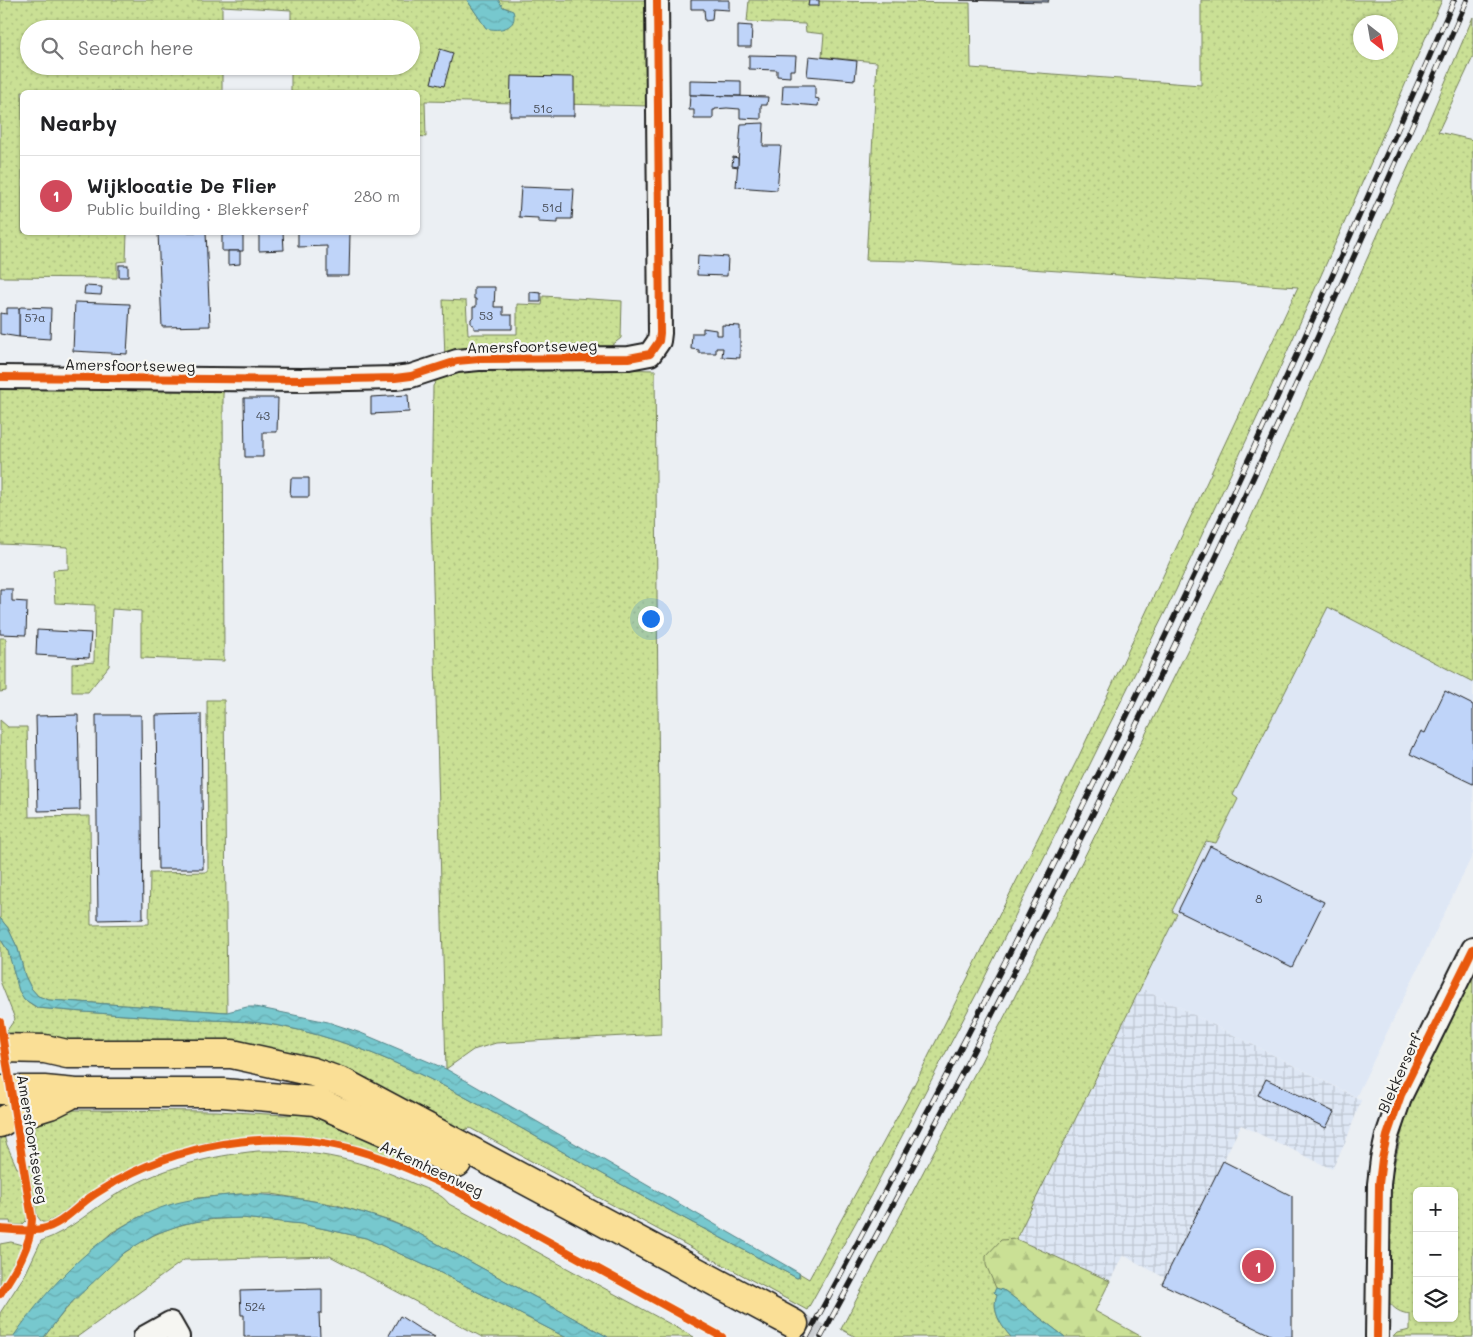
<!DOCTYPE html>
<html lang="en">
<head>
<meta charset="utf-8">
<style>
  body { margin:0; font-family:Mali,sans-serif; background:#f2f2f2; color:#202124 }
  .controls { position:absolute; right:15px; bottom:15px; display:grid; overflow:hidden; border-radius:8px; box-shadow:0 1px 4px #0004 }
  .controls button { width:45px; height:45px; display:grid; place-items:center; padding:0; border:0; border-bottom:1px solid #e0e0e0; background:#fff; color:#202124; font:25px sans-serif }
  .compass { position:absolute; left:1353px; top:15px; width:45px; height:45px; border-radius:50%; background:#fff; box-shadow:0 1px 4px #0004; rotate:149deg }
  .you { position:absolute; left:650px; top:618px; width:18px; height:18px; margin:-12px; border:4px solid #fff; border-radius:50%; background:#1a73e8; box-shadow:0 0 0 8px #1a73e833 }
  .badge { display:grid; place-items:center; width:32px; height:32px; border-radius:50%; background:#d1495b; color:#fff; font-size:16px; font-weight:700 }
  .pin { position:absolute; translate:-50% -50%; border:2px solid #fff; box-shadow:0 1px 5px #0006 }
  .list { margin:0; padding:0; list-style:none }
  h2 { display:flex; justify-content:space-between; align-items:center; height:65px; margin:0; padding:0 20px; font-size:21px }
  h2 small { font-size:16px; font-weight:400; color:#757577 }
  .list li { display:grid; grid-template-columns:32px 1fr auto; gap:15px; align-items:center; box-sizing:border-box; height:80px; padding:0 20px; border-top:1px solid #e0e0e0 }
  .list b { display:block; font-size:19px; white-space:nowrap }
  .list p { margin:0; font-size:16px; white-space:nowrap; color:#757577 }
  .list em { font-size:16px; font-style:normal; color:#757577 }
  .icon { flex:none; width:28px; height:28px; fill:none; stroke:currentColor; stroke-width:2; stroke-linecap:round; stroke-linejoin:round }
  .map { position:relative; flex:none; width:1473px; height:1337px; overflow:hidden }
  .search { position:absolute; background:#fff; box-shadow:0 1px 4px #0004; left:20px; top:20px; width:400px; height:55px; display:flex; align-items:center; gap:12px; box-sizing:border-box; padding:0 18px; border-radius:28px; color:#757577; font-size:19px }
  .panel { position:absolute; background:#fff; box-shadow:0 1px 4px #0004; left:20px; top:90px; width:400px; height:145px; border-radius:8px }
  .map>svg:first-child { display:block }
  .built { fill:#dee7f5 }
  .industrial { fill:url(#industrial-grid) }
  .grass { fill:url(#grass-dots); stroke:#737e58; fill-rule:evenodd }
  .forest { fill:url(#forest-firs); stroke:#737e58 }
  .water { fill:url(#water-waves); stroke:#538387 }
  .building { fill:#bfd4f9; stroke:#1c1c1c }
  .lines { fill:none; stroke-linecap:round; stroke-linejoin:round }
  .primary-tunnel { stroke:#cccfd3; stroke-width:28; stroke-dasharray:28 14; stroke-linecap:butt }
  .street-casing { stroke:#1c1c1c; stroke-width:26 }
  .primary-casing { stroke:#1c1c1c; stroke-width:31 }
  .street { stroke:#f6f6f2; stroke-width:22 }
  .primary { stroke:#fadf96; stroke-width:28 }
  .rail-casing { stroke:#1c1c1c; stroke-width:5.5 }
  .rail { stroke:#f6f6f2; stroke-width:4; stroke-dasharray:11; stroke-linecap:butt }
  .cycleway-casing { stroke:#f6f6f2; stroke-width:11 }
  .cycleway { stroke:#e8590c; stroke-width:8 }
  .labels { text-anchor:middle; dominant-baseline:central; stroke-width:4.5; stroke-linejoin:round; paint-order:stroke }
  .number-label { font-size:12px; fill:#454a53 }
  .street-label { font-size:15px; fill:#1c1c1c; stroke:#f6f6f2 }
</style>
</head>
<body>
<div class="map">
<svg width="1473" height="1337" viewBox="0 0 1473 1337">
  <defs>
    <pattern id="industrial-grid" width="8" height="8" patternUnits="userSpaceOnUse" patternTransform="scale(1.25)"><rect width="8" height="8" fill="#dee7f5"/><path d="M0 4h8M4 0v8" fill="none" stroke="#bec6d1"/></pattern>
    <pattern id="grass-dots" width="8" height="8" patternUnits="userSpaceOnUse" patternTransform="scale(1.25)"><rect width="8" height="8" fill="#cae095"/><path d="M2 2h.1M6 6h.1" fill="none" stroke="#adc080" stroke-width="1.8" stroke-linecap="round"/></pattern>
    <pattern id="forest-firs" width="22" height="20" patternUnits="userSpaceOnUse" patternTransform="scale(1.25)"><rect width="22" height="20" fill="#cae095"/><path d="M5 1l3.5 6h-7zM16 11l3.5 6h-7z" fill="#adc080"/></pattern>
    <pattern id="water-waves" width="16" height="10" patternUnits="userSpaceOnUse" patternTransform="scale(1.25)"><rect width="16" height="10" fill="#77c8ce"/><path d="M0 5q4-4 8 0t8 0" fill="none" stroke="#66abb0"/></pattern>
  </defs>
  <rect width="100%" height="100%" fill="#ebeff3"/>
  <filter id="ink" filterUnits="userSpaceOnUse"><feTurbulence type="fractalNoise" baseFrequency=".02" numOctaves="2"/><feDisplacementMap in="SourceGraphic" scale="10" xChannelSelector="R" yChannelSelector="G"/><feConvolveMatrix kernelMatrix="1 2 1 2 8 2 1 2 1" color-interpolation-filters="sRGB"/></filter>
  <g filter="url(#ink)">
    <polygon class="built" points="1328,606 1473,682 1473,854 1356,1097 1141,988 1177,914 1172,911 1206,840 1216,843 1238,799 1232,795"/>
    <polygon class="industrial" points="1141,988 1361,1100 1346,1141 1332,1169 1241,1125 1165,1278 1123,1255 1110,1281 1016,1239"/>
    <g class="grass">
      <polygon points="0,0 467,0 486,28 509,9 503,7 498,0 647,0 651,106 425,101 426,137 418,136 418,92 291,92 291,66 411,66 411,29 291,29 291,10 222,6 222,29 29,29 29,66 222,66 222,92 22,92 22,232 127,233 126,261 117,262 117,278 0,277"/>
      <path d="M749,0L970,3L971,68L1201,85V0H1442L1366,174L1271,388L1176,590L977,993L871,1195L807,1310L470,1128L461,1131L359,1083L8,1038L6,1032L15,1019L0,981V938L8,951L24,999L37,1008C88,1013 139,1016 190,1019C220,1021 250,1020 280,1026C384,1046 474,1102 565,1153C641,1196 719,1237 797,1278L800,1277L799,1273L809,1279L907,1099L1078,758L1298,287L909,261L866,260L877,62L822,57L824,34L806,32L805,24L747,22ZM1360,22H1390V52H1360Z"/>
      <path d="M1473,17V57L1438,132L1473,140V682L1328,607L1233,795L1238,799L1216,843L1206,841L1172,911L1177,914L1016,1239L1009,1296L997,1288L994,1292L997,1295C991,1310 1001,1326 1011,1337H856L841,1329L1010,1006L1202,621L1236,551L1423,134Z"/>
      <polygon points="543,296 622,301 621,338 611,346 597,352 445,359 443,300 466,301 468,334 517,334 517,304 542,305"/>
      <polygon points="484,366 655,370 661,1034 496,1043 473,1050 446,1069 431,511 433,386 436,381 442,377"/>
      <polygon points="0,382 224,385 223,395 224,661 141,658 141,611 112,609 109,666 88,692 72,692 72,664 94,662 95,605 55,603 53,570 68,569 68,547 0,544"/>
      <polygon points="0,638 6,638 6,691 0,692"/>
      <polygon points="207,700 224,700 227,1012 49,1000 38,996 31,988 25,976 18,949 8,928 0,918 0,720 8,727 27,727 29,817 90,816 91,925 149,924 150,873 208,872"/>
      <path d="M1473,974V1337H1393L1397,1333L1410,1330V1314C1400,1313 1394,1309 1388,1301V1203L1391,1179L1404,1123L1416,1089ZM1417,1191H1454V1318H1417Z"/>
      <path d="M72,1110L217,1111L284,1115L317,1113L442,1170L439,1178C408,1162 376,1150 343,1142C268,1125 182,1139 115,1177C101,1185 87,1194 74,1204C66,1210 58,1218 49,1221C46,1223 46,1222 42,1222L37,1216L28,1166L34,1165L35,1137L31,1118Z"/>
      <polygon points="3,1131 6,1143 17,1168 20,1168 27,1213 26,1221 22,1225 11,1225 10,1221 0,1221 0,1133"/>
      <path d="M258,1151C318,1150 362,1160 417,1185C428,1190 441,1193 449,1204L694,1337H608L414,1231L390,1221L337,1205L272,1194H241L198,1198L137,1218L111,1233L54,1286L13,1337H0V1313L26,1273L41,1241C71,1231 94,1207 122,1191C164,1167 210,1156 258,1151Z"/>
      <path d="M241,1218L302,1224L366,1238L437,1271L565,1337H482L330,1256L184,1260L77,1337H44C80,1290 125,1238 185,1224C203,1219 222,1219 241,1218Z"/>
      <polygon points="11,1242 22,1245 13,1265 0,1286 0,1244"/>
    </g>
    <polygon class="forest" points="1016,1239 1110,1281 1095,1311 1142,1337 1065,1337 1005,1291 996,1288 986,1265 986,1256 1001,1240"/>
    <g class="water">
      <path d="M467,0H498L503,7L513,11C519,28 499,32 486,28Z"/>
      <path d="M0,918L8,928L18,949L25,976L31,988L38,996L49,1000L227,1012L247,1007H255L328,1022L361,1033L446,1069L799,1273V1277L797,1278C719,1237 641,1196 565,1153C474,1102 384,1046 280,1026C250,1020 220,1021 190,1019C139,1016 88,1013 38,1008L24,999L19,991L8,951L0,938Z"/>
      <path d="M241,1194C301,1195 359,1208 414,1231L608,1337H565L437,1271L366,1238L302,1224L241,1218L212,1219L183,1224L155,1234L125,1252L68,1306L44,1337H13C50,1284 106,1224 169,1205C193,1198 216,1196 241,1194Z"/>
      <path d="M996,1288L1005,1291L1065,1337H1011C1001,1326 991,1310 997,1295L994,1292Z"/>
    </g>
    <g class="building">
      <polygon points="691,0 729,0 729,10 713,9 712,20 705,21 704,9 691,9"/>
      <polygon points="809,0 819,0 819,6 808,6"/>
      <polygon points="960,0 1049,0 1048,2"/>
      <rect x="273" y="22" width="13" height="7"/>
      <polygon points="738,25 752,26 751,47 738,47"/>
      <polygon points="440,49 453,53 444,86 431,83"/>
      <polygon points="749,55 796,56 795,70 790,70 790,77 777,76 777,70 749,69"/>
      <polygon points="809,56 857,61 855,80 807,76"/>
      <polygon points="511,76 574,77 574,116 510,116"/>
      <polygon points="690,80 741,81 741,96 690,95"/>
      <polygon points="783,85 815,85 815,98 819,99 818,106 782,103"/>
      <polygon points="690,95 768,97 767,105 761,105 761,119 740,118 740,109 727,108 715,109 715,110 713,110 713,119 694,119 694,110 689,110"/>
      <polygon points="764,123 763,146 781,146 777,190 736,187 741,124"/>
      <polygon points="733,157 738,158 738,167 732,166"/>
      <polygon points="521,187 574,189 572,219 558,219 558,223 538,222 538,218 519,217"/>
      <polygon points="158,232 206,232 210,326 162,327"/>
      <polygon points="259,232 283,232 284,250 259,251"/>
      <polygon points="298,232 350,232 349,276 327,276 327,246 298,247"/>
      <polygon points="243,234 243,251 222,251 222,235"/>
      <polygon points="228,251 240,251 240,264 228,265"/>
      <polygon points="698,255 728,257 727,276 697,275"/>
      <rect x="119" y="265" width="9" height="12"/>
      <polygon points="85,286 102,287 101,295 84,294"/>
      <polygon points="474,287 495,287 494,307 503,307 503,315 512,315 512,329 474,329 474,326 471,324 471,319 473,317 473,307 476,307 476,299 474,299"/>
      <polygon points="530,292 541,293 541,302 530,302"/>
      <polygon points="75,302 130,304 127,354 73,351"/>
      <polygon points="21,307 51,308 50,339 19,337 19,308"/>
      <polygon points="7,308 19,308 19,337 0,334 0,313 7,314"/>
      <polygon points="722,325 740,326 740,358 722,357 723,348 716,348 716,353 699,353 699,350 691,349 692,333 703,333 703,328 716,330 716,335 722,335"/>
      <polygon points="408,395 409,412 371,414 371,397"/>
      <polygon points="244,398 278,398 277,432 263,432 263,457 245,457"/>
      <polygon points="291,478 309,478 309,497 290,497"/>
      <polygon points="0,589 12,589 12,601 27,602 26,635 0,634"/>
      <polygon points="37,630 91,633 89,658 36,655"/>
      <polygon points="1445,691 1473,705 1473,784 1410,754 1421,731 1425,733"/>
      <polygon points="201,714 203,869 158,869 156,715"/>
      <polygon points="78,715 80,810 38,811 36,716"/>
      <polygon points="96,715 141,715 143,919 98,920"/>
      <polygon points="1210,846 1324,902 1292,967 1178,911"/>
      <polygon points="1266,1079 1334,1112 1326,1128 1258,1095"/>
      <polygon points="1223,1161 1292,1196 1292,1337 1275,1337 1162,1284"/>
      <polygon points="322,1289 322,1313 319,1313 320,1337 244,1337 244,1315 241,1315 240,1291"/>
      <polygon points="400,1316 420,1329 435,1337 388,1337"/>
    </g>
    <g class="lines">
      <polyline class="primary-tunnel" points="794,1324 817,1337"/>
      <defs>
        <g id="street">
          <polyline points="0,377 303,380 395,378 411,376 457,361 479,359 629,358 650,354 659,341 660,333 657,0"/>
          <polyline points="145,1337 170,1323 178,1337"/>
          <polyline points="1377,1337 1379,1184 1382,1159 1387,1136 1401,1095 1473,949"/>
        </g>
        <g id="primary">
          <polyline points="0,1048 45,1049 67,1054 232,1054 313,1072 344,1083 794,1324"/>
          <polyline points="0,1090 44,1090 76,1093 223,1093 315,1101 457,1163"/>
          <polyline points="0,1123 8,1118 50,1105 68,1096"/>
        </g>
      </defs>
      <use href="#street" class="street-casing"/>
      <use href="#primary" class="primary-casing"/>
      <use href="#street" class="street"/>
      <use href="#primary" class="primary"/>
      <defs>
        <g id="rail">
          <path d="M807,1337C867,1225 927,1114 985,1001C1153,672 1308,338 1454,0"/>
          <path d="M821,1337C1060,903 1270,454 1467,0"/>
        </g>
      </defs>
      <use href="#rail" class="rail-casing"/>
      <use href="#rail" class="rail"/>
      <defs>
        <g id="cycleway">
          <polyline points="0,377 303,380 395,378 411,376 457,361 479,359 629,358 650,354 659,341 660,333 657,0"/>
          <path d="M0,1022L32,1219C31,1247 15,1271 0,1294"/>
          <path d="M0,1229C14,1230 28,1232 42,1229C62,1225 76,1207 92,1196C101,1190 110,1185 118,1180C194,1139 287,1127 369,1154C398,1163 425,1176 453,1189L722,1337"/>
          <polyline points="1377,1337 1379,1184 1382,1159 1387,1136 1401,1095 1473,949"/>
        </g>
      </defs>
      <use href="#cycleway" class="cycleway-casing"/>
      <use href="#cycleway" class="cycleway"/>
    </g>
  </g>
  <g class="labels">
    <g class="number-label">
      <text x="543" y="108">51c</text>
      <text x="552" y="207">51d</text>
      <text x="486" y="315">53</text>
      <text x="35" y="317">57a</text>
      <text x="263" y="415">43</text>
      <text x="1259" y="898">8</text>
      <text x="255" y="1306">524</text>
    </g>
    <g class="street-label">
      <text transform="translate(532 346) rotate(-1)">Amersfoortseweg</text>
      <text transform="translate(130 365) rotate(1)">Amersfoortseweg</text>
      <text transform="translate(1399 1073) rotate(-66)">Blekkerserf</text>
      <text transform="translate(33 1139) rotate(81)">Amersfoortseweg</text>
      <text transform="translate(432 1168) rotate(25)">Arkemheenweg</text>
    </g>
  </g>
</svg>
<div class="controls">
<button>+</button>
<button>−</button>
<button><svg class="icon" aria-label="layers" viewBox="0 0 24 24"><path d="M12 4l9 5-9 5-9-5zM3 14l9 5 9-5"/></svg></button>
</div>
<svg class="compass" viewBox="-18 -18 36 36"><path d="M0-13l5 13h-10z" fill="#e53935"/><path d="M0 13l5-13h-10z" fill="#757577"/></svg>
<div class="you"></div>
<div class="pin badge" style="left:1258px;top:1266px">1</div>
<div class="search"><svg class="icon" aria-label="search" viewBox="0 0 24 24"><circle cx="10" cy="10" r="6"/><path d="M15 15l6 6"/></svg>Search here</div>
<section class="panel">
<h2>Nearby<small></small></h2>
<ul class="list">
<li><span class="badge">1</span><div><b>Wijklocatie De Flier</b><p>Public building · Blekkerserf</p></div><em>280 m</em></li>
</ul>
</section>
</div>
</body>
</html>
